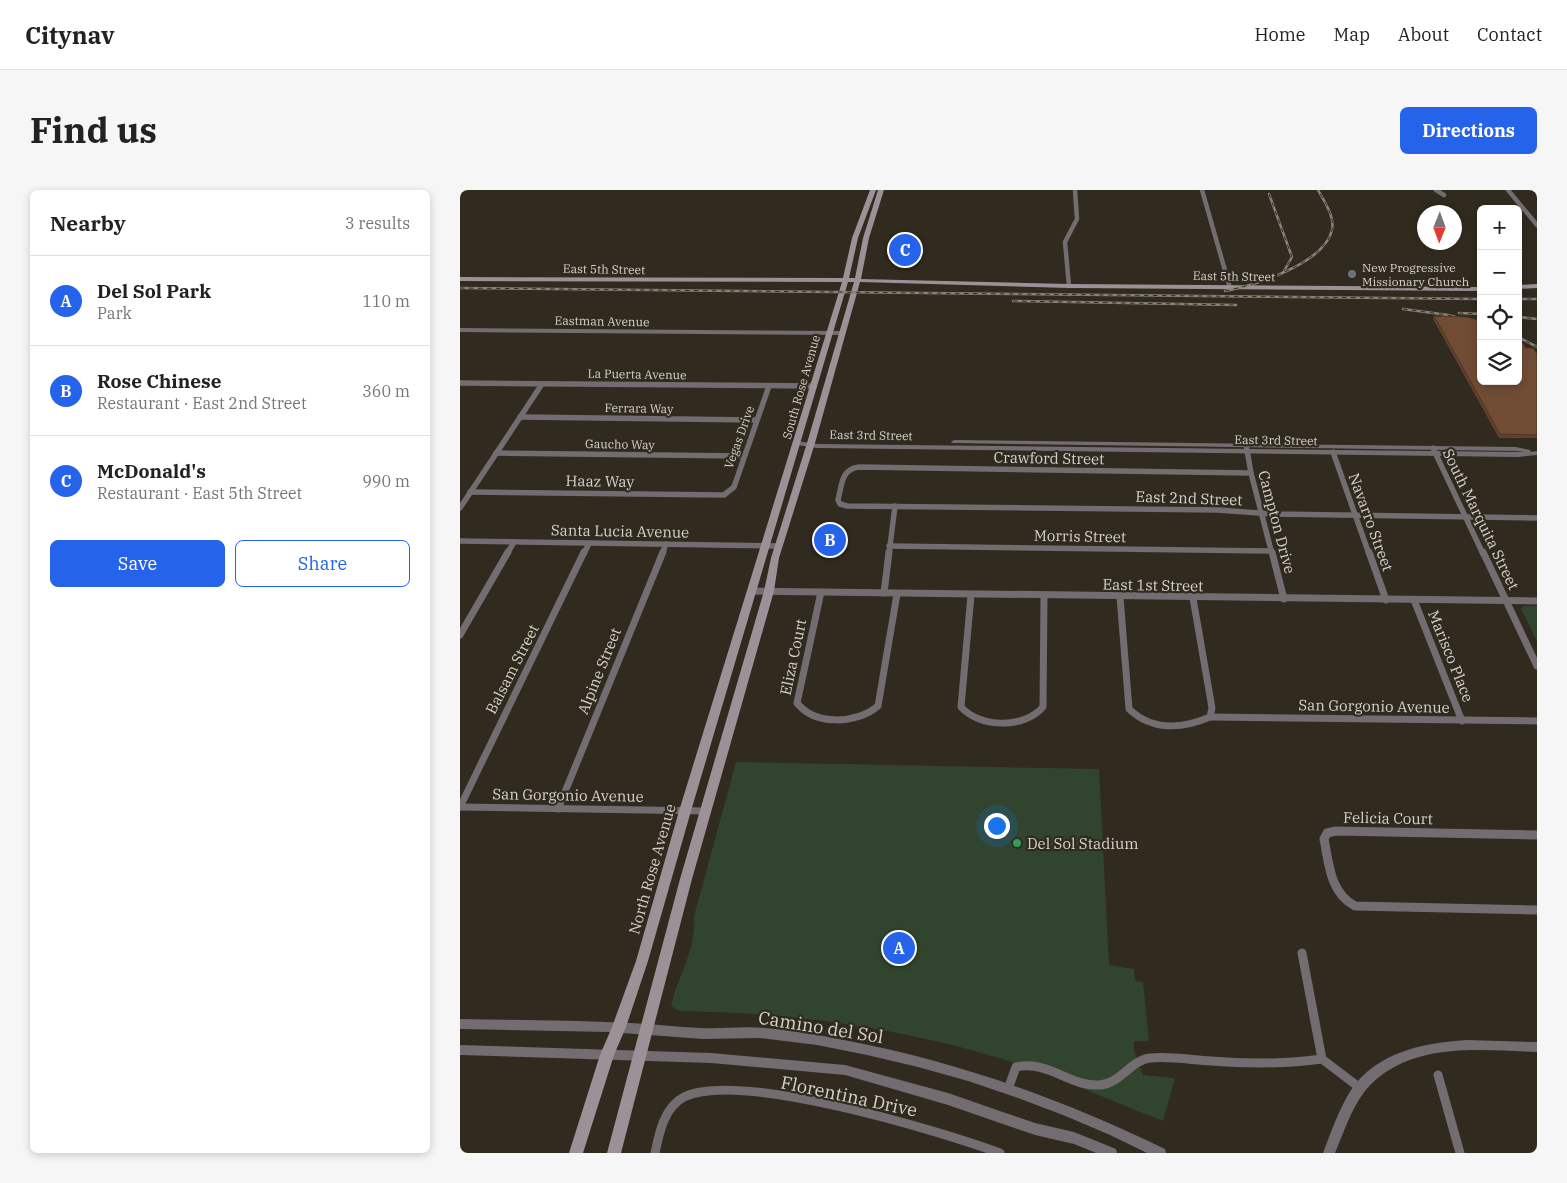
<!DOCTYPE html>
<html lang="en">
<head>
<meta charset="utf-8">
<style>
  body { margin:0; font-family:"IBM Plex Serif",serif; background:#f6f6f6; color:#222 }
  .controls { position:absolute; right:15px; top:15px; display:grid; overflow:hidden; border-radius:8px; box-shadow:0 2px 8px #0003 }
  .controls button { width:45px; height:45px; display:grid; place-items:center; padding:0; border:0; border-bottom:1px solid #e0e0e0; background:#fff; color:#222; font:25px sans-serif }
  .compass { position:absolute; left:957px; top:15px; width:45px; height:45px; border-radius:50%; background:#fff; box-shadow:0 2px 8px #0003; rotate:181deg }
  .you { position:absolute; left:536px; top:635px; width:18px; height:18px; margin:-12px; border:4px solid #fff; border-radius:50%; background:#1a73e8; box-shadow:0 0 0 8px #1a73e833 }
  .badge { display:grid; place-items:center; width:32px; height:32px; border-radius:50%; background:#2563eb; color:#fff; font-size:16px; font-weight:700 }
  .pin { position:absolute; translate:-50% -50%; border:2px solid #fff; box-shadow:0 1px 5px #0006 }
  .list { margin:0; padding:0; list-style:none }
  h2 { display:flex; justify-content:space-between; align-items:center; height:65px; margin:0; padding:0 20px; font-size:21px }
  h2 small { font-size:16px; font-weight:400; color:#767676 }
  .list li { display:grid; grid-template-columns:32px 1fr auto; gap:15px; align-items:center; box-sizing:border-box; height:90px; padding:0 20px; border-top:1px solid #e0e0e0 }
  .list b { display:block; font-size:19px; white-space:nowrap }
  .list p { margin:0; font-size:16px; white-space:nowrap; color:#767676 }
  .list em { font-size:16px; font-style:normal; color:#767676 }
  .actions { display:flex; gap:10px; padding:15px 20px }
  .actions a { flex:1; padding:11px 0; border:1px solid #2563eb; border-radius:8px; text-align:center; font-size:18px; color:#2563eb }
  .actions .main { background:#2563eb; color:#fff }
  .icon { flex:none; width:28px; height:28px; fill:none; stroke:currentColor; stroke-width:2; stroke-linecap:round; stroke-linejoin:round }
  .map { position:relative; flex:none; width:1077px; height:963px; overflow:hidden; border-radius:8px }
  header { display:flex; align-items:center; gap:30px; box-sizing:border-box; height:70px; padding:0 25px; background:#fff; border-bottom:1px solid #e0e0e0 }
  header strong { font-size:24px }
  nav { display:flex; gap:28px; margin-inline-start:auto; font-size:18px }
  .intro { display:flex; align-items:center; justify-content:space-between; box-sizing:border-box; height:120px; padding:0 30px }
  h1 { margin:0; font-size:35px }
  .button { padding:12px 22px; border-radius:8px; background:#2563eb; color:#fff; font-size:18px; font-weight:700 }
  main { display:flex; gap:30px; padding:0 30px }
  aside { flex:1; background:#fff; border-radius:8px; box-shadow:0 2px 8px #0003 }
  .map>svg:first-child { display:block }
  .green { fill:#31452e }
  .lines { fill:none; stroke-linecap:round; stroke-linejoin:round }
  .minor-far3 { stroke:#736c70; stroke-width:4.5 }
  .minor-far2 { stroke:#736c70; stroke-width:5.5 }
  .minor-far1 { stroke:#736c70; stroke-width:7 }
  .minor { stroke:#736c70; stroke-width:9 }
  .tertiary { fill:#736c70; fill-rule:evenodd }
  .secondary { fill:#9b9197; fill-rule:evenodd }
  .rail-casing { stroke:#88837b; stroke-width:2.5 }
  .rail { stroke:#302a1f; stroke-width:1; stroke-dasharray:4.5; stroke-linecap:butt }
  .wall { fill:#61412d }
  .building { fill:#714c34; stroke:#4f3524 }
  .worship-dot { fill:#6b7280; stroke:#302a1f; stroke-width:2 }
  .leisure-dot { fill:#2e9e5b; stroke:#302a1f; stroke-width:2 }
  .labels { text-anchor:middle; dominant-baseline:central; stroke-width:4.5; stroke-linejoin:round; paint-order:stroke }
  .far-poi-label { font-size:12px; fill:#d6d2cb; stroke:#302a1f; text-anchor:start }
  .far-street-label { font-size:12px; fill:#d6d2cb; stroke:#302a1f }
  .street-label { font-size:15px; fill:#d6d2cb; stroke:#302a1f }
  .poi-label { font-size:15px; fill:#d6d2cb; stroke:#302a1f; text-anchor:start }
  .near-street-label { font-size:18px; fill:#d6d2cb; stroke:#302a1f }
</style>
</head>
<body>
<header>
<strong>Citynav</strong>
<nav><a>Home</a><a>Map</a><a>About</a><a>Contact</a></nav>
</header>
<div class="intro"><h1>Find us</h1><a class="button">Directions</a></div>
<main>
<aside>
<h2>Nearby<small>3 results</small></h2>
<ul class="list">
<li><span class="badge">A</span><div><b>Del Sol Park</b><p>Park</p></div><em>110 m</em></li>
<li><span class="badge">B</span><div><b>Rose Chinese</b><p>Restaurant · East 2nd Street</p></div><em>360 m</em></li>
<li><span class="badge">C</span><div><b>McDonald's</b><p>Restaurant · East 5th Street</p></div><em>990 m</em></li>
</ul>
<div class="actions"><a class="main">Save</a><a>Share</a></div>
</aside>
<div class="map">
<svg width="1077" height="963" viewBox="0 0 1077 963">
  <rect width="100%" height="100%" fill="#302a1f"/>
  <g class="green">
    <polygon points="1064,416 1077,416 1077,452 1061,418"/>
    <path d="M276,572L639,579L649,775L674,779L675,791L683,792L689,851H674V861L683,885L715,888L703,931C648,910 593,884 536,867C434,837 326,822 219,821L211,816C218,786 237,758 234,726Z"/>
  </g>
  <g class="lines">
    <g class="minor-far3">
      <polyline points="742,0 770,98"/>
      <polyline points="976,0 984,5"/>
      <polyline points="1048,0 1077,35"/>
      <polyline points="609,96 605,52 617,29 615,0"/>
    </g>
    <g class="minor-far2">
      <polyline points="0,193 353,196"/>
      <polyline points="60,227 296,230"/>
      <polyline points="786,254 791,283 812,364"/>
      <polyline points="973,258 1023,364"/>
      <polyline points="873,262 909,364"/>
      <polyline points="36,263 283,266"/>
      <path d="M791,283L399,277C381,279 382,295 378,310L380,314L387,316L758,320L813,324L1077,328"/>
      <polyline points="10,302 264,305 274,297 309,196"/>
      <polyline points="0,318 82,194"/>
      <polyline points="0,351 319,356"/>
      <polyline points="429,356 811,361"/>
      <polyline points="47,364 54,352"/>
      <polyline points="124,364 129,353"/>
      <polyline points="202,364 206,354"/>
      <polyline points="429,364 435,316"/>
    </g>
    <g class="minor-far1">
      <polyline points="812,362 824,409"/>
      <polyline points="909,362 926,410"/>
      <polyline points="1023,362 1077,476"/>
      <polyline points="292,401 1077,411"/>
      <path d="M361,402L337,513C355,536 397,534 418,516L437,404"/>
      <polyline points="424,403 429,362"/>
      <path d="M511,405L501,517C520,538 564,539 583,517L584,406"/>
      <path d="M660,407L669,519C692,541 722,539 750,527L752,518L733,408"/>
      <polyline points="954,410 1002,531"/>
      <polyline points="0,445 48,362"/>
      <polyline points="750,527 1077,531"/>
      <polyline points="0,617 124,362"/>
      <polyline points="0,617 245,621"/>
      <polyline points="98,619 203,362"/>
    </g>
    <g class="minor">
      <path d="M1077,645L876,641L867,643L864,649C869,674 870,703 895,716L1077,720"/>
      <polyline points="842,763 862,869 900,898"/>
      <polyline points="978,885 1000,963"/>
      <path d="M548,899L556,877C590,870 609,897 640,895C660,894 671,870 690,868C710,866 732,870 751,871C788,874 825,874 862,869"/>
      <path d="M195,963C199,944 204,917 224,907C280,880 479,941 540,963"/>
    </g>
    <g class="tertiary">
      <polygon points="0,138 381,141 384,143 381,145 0,142"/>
      <polygon points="494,250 1056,257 1070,260 1071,262 1077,261 1077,265 1058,267 357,258 337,255 334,253 337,251 357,254 1064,262 1056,261 492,253 491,252"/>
      <path d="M0,829C57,830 113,830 170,833C194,834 217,837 241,838C263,839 284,836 305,838C332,840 358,845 384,850C496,871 602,909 705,959L706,963H687L650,945L603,925L558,908L508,891L458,877L407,865L357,855L300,848L243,849L149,842L0,839Z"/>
      <path d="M1006,850L1077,852V862C1018,860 947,851 905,901C891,919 884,942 875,963H863C871,942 879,919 891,900C917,862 963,853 1006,850Z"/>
      <polygon points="0,855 251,863 385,875 488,903 575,933 614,942 656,959 657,963 636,963 614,954 575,945 488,915 385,885 251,873 0,865"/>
    </g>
    <g class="secondary">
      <polygon points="410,0 416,0 398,48 389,88 395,88 403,48 418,0 424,0 409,48 401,89 609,94 1021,97 1021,101 609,98 400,92 355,253 319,368 314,401 232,689 161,963 147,963 220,689 304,401 311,368 347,253 394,92 388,92 231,621 188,771 166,837 154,865 123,963 109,963 140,865 152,837 176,771 219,621 382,92 0,91 0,87 383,88 392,48"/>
      <polygon points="1077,94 1077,98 1058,99 1058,95"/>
    </g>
    <defs>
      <g id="rail">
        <polyline points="809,4 832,67 824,81"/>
        <polyline points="0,98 1021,109"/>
        <path d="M765,101C795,95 864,74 872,40C875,26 864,11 858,0"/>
        <polyline points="1058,109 1077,109"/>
        <polyline points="553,111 776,115"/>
        <polyline points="943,119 988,125 1021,134"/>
        <polyline points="999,123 1021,124"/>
        <polyline points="1058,127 1077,129"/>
        <polyline points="1058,147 1077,157"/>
      </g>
    </defs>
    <use href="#rail" class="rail-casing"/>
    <use href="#rail" class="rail"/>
  </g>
  <polygon class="wall" points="974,126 1066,158 1077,164 1077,248 1039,248 973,129"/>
  <polygon class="building" points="974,126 1007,127 1021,131 1021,191 1058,191 1058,146 1066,158 1073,158 1077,164 1077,245 1040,244"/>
  <circle class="worship-dot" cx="892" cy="84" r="5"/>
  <circle class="leisure-dot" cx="557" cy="653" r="5"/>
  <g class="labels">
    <g class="far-poi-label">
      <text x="902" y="77">New Progressive<tspan x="902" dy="14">Missionary Church</tspan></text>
    </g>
    <g class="far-street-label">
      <text transform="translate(144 79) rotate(1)">East 5th Street</text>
      <text transform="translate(774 86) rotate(1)">East 5th Street</text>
      <text transform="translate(142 131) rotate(1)">Eastman Avenue</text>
      <text transform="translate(177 184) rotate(1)">La Puerta Avenue</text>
      <text transform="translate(341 197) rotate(-74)">South Rose Avenue</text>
      <text transform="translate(179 218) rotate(1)">Ferrara Way</text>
      <text transform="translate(411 245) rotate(1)">East 3rd Street</text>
      <text transform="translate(279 247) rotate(-70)">Vegas Drive</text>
      <text transform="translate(816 250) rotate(1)">East 3rd Street</text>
      <text transform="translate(160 254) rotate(1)">Gaucho Way</text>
    </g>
    <g class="street-label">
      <text transform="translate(589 268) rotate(1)">Crawford Street</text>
      <text transform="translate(140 291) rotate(1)">Haaz Way</text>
      <text transform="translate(729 308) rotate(2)">East 2nd Street</text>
      <text transform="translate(1021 329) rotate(64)">South Marquita Street</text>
      <text transform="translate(817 332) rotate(75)">Campton Drive</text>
      <text transform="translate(911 332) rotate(70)">Navarro Street</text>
      <text transform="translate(160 341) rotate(1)">Santa Lucia Avenue</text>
      <text transform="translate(620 346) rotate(1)">Morris Street</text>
      <text transform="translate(693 395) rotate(1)">East 1st Street</text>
      <text transform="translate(991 466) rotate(68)">Marisco Place</text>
      <text transform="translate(333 467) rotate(-78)">Eliza Court</text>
      <text transform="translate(52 479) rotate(-63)">Balsam Street</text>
      <text transform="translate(139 481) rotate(-68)">Alpine Street</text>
      <text transform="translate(914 516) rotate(1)">San Gorgonio Avenue</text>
      <text transform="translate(108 605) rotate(1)">San Gorgonio Avenue</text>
      <text transform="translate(928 628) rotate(1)">Felicia Court</text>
      <text transform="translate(192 679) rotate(-74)">North Rose Avenue</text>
    </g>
    <g class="poi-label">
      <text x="567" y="653">Del Sol Stadium</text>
    </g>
    <g class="near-street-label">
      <text transform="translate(361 837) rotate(9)">Camino del Sol</text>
      <text transform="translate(389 906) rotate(12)">Florentina Drive</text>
    </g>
  </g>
</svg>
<div class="controls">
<button>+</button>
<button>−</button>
<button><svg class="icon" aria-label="locate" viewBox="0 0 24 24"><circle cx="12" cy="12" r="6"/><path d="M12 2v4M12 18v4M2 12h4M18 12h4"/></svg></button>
<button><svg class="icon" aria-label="layers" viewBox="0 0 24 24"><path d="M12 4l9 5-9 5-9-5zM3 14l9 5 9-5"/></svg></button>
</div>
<svg class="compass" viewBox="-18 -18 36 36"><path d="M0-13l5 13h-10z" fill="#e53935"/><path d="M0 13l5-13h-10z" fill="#767676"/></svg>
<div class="you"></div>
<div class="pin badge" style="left:439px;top:758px">A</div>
<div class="pin badge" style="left:370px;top:350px">B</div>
<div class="pin badge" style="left:445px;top:60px">C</div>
</div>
</main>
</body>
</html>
